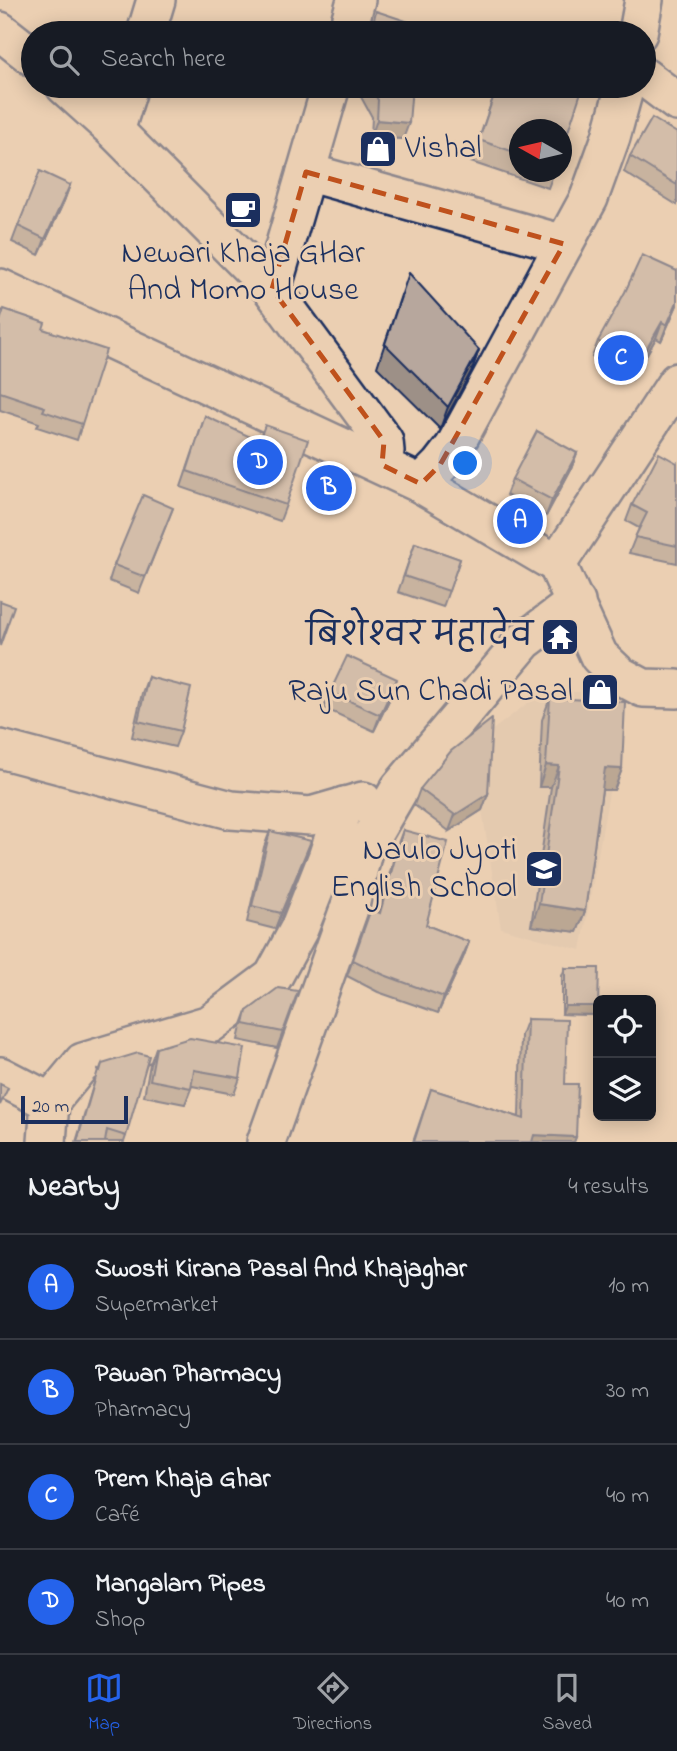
<!DOCTYPE html>
<html lang="en">
<head>
<meta charset="utf-8">
<style>
  body { margin:0; font-family:"Indie Flower","Playpen Sans Deva",sans-serif; background:#242831; color:#f1f3f6 }
  .controls { position:absolute; right:21px; bottom:21px; display:grid; overflow:hidden; border-radius:10px; box-shadow:0 4px 18px #0003 }
  .controls button { width:63px; height:63px; display:grid; place-items:center; padding:0; border:0; border-bottom:2px solid #363941; background:#171b24; color:#f1f3f6; font:35px sans-serif }
  .compass { position:absolute; left:509px; top:119px; width:63px; height:63px; border-radius:50%; background:#171b24; box-shadow:0 4px 18px #0003; rotate:278deg }
  .scale { position:absolute; left:21px; bottom:18px; width:107px; box-sizing:border-box; padding-left:7px; border:4px solid #1b2f5e; border-top:0; font-size:19px; line-height:24px; white-space:nowrap; color:#1b2f5e; -webkit-text-stroke:5px #ebcfb2; paint-order:stroke }
  .you { position:absolute; left:466px; top:464px; width:24px; height:24px; margin:-18px; border:5px solid #fff; border-radius:50%; background:#1a73e8; box-shadow:0 0 0 10px #1a73e833 }
  .badge { display:grid; place-items:center; width:46px; height:46px; border-radius:50%; background:#2563eb; color:#fff; font-size:23px; font-weight:700 }
  .pin { position:absolute; translate:-50% -50%; border:4px solid #fff; box-shadow:0 2px 7px #0006 }
  .list { margin:0; padding:0; list-style:none }
  h2 { display:flex; justify-content:space-between; align-items:center; height:91px; margin:0; padding:0 28px; font-size:30px }
  h2 small { font-size:23px; font-weight:400; color:#9ea1a6 }
  .list li { display:grid; grid-template-columns:46px 1fr auto; gap:21px; align-items:center; box-sizing:border-box; height:105px; padding:0 28px; border-top:2px solid #363941 }
  .list b { display:block; font-size:26px; white-space:nowrap }
  .list p { margin:0; font-size:23px; white-space:nowrap; color:#9ea1a6 }
  .list em { font-size:23px; font-style:normal; color:#9ea1a6 }
  .icon { flex:none; width:38px; height:38px; fill:none; stroke:currentColor; stroke-width:2; stroke-linecap:round; stroke-linejoin:round }
  .map { position:relative; flex:none; width:677px; height:1142px; overflow:hidden }
  .search { position:absolute; background:#171b24; box-shadow:0 4px 18px #0003; left:21px; right:21px; top:21px; height:77px; display:flex; align-items:center; gap:18px; box-sizing:border-box; padding:0 24px; border-radius:38px; color:#9ea1a6; font-size:26px }
  .sheet { height:511px; background:#171b24 }
  nav { display:flex; justify-content:space-around; align-items:center; box-sizing:border-box; height:98px; border-top:2px solid #363941; background:#171b24; font-size:19px; color:#9ea1a6 }
  nav a { display:grid; justify-items:center; gap:4px }
  nav .on { color:#2563eb }
  .map>svg:first-child { display:block }
  .built { fill:#dbc3ac }
  .lines { fill:none; stroke-linecap:round; stroke-linejoin:round }
  .street-casing { stroke:#1b2f5e; stroke-width:42 }
  .street { stroke:#ebcfb2; stroke-width:37 }
  .wall { fill:#9d9087; stroke:#1b2f5e; stroke-width:2 }
  .shaded-wall { fill:#80756e; stroke:#1b2f5e; stroke-width:2 }
  .building { fill:#b7a79d; stroke:#1b2f5e; stroke-width:2 }
  .marked { fill:none; stroke:#bf511c; stroke-width:5; stroke-dasharray:14 9; stroke-linejoin:round }
  .labels { text-anchor:middle; dominant-baseline:central; stroke-width:6; stroke-linejoin:round; paint-order:stroke }
  .poi-label { font-size:32px; fill:#1b2f5e; stroke:#ebcfb2; text-anchor:end }
</style>
</head>
<body>
<div class="map">
<svg width="677" height="1142" viewBox="0 0 677 1142">
  <rect width="100%" height="100%" fill="#ebcfb2"/>
  <filter id="ink" filterUnits="userSpaceOnUse"><feTurbulence type="fractalNoise" baseFrequency=".0143" numOctaves="2"/><feDisplacementMap in="SourceGraphic" scale="14" xChannelSelector="R" yChannelSelector="G"/><feConvolveMatrix kernelMatrix="1 2 1 2 8 2 1 2 1" color-interpolation-filters="sRGB"/></filter>
  <g filter="url(#ink)">
    <polygon class="built" points="542,692 627,692 581,950 501,928 482,810 486,735"/>
    <g class="lines">
      <defs>
        <g id="street">
          <polyline points="0,31 33,57"/>
          <polyline points="146,33 156,0"/>
          <polyline points="347,33 356,0"/>
          <polyline points="638,33 644,0"/>
          <polyline points="644,77 677,102"/>
          <polyline points="65,86 115,131 272,289 384,441 385,451 382,465"/>
          <polyline points="115,131 129,86"/>
          <polyline points="306,172 564,244 589,198 611,137 625,86"/>
          <polyline points="0,288 421,484 557,564 599,656 619,675 643,688 677,689"/>
          <polyline points="272,289 331,86"/>
          <polyline points="421,484 440,465 454,447 564,244"/>
          <polyline points="557,564 677,382"/>
          <polyline points="0,749 231,810 311,816 363,801"/>
          <polyline points="0,1076 50,1102"/>
          <polyline points="47,1142 50,1102 83,1062 210,1024 273,977 299,929 327,858 344,806"/>
          <polyline points="266,1142 350,906 363,851 400,788 524,641 576,602"/>
        </g>
      </defs>
      <use href="#street" class="street-casing"/>
      <use href="#street" class="street"/>
    </g>
    <g class="wall">
      <polygon points="361,86 412,86 403,139 371,137 372,117 361,97"/>
      <polygon points="497,86 583,86 520,130 520,172 554,172 548,188 471,162"/>
      <polygon points="677,133 677,205 624,172 630,156"/>
      <polygon points="70,185 64,201 39,255 12,242 18,226"/>
      <polygon points="677,271 677,305 661,341 656,338 632,380 592,357 598,341"/>
      <polygon points="401,295 479,350 471,372 440,429 377,367"/>
      <polygon points="0,320 43,329 82,424 77,440 37,427 39,423 0,410"/>
      <polygon points="205,416 286,505 280,521 181,487"/>
      <polygon points="577,453 571,469 546,516 506,495 512,479"/>
      <polygon points="677,463 677,563 629,553 639,528 626,521 632,505"/>
      <polygon points="173,508 139,593 109,581 114,565"/>
      <polygon points="415,543 460,559 443,607 398,592"/>
      <polygon points="148,677 181,731 175,747 132,737 142,693"/>
      <polygon points="330,692 391,696 374,731 324,708"/>
      <polygon points="550,698 622,769 614,790 602,790 585,911 577,932 531,926 551,787 539,787 542,720"/>
      <polygon points="420,789 488,794 482,810 449,831 414,805"/>
      <polygon points="403,830 426,925 469,942 463,958 438,1013 378,992 347,976 371,909 379,913 397,846"/>
      <polygon points="270,831 305,857 275,929 247,922 264,847"/>
      <polygon points="565,968 598,1006 595,1015 562,1014 562,976"/>
      <polygon points="298,991 277,1048 238,1040 241,1027 247,1011"/>
      <polygon points="527,1019 565,1084 576,1137 574,1142 413,1142 431,1089 519,1117 521,1035"/>
      <polygon points="156,1048 240,1078 234,1094 192,1086 185,1104 144,1096 150,1064"/>
      <polygon points="102,1064 126,1136 124,1142 76,1142 93,1086"/>
    </g>
    <g class="shaded-wall">
      <polygon points="377,120 409,123 403,139 371,137"/>
      <polygon points="70,185 64,201 39,255 45,239"/>
      <polygon points="677,302 677,305 661,341 667,325"/>
      <polygon points="662,322 656,338 632,380 638,364"/>
      <polygon points="479,350 471,372 440,429 448,407"/>
      <polygon points="577,453 571,469 546,516 552,500"/>
      <polygon points="397,679 391,696 374,731 380,715"/>
      <polygon points="546,765 559,766 551,787 539,787"/>
      <polygon points="605,768 622,769 614,790 597,790"/>
      <polygon points="488,794 482,810 449,831 455,815"/>
      <polygon points="311,841 305,857 275,929 281,913"/>
      <polygon points="539,904 585,911 577,932 531,926"/>
      <polygon points="469,942 463,958 438,1013 444,997"/>
      <polygon points="565,1006 598,1006 595,1015 562,1014"/>
      <polygon points="534,1135 576,1137 574,1142 531,1142"/>
    </g>
    <g class="building">
      <polygon points="376,11 442,33 366,33 373,23"/>
      <polygon points="370,86 412,86 409,123 377,120 378,100"/>
      <polygon points="497,86 583,86 562,150 562,130 520,130 520,154 479,140"/>
      <polygon points="652,118 677,133 677,185 630,156"/>
      <polygon points="40,171 70,185 45,239 18,226"/>
      <polygon points="642,255 677,271 677,302 667,325 662,322 638,364 598,341 625,292"/>
      <polygon points="409,273 479,350 448,407 385,344"/>
      <polygon points="4,309 45,323 43,329 106,350 82,424 43,411 45,407 0,392 0,321"/>
      <polygon points="205,416 259,441 265,425 308,440 286,505 187,471"/>
      <polygon points="537,431 577,453 552,500 512,479"/>
      <polygon points="659,453 677,463 677,546 635,537 647,513 632,505"/>
      <polygon points="143,495 173,508 145,577 114,565"/>
      <polygon points="415,543 460,559 449,591 404,576"/>
      <polygon points="0,601 14,606 0,646"/>
      <polygon points="347,656 397,679 380,715 330,692"/>
      <polygon points="148,677 191,688 181,731 138,721"/>
      <polygon points="550,698 625,702 622,769 605,768 585,911 539,904 559,766 546,765"/>
      <polygon points="492,719 488,794 455,815 420,789 451,751"/>
      <polygon points="403,830 448,842 426,925 469,942 444,997 384,975 353,960 371,909 380,913"/>
      <polygon points="270,831 311,841 281,913 252,906"/>
      <polygon points="565,968 599,968 598,1006 565,1006"/>
      <polygon points="278,988 298,991 283,1032 244,1024 247,1011"/>
      <polygon points="527,1019 567,1020 565,1084 578,1084 576,1137 534,1135 532,1142 414,1142 431,1089 524,1119"/>
      <polygon points="190,1038 245,1048 240,1078 194,1070 191,1088 150,1080 156,1048"/>
      <polygon points="138,1053 149,1056 126,1136 107,1130 105,1142 77,1142 98,1070 100,1071 102,1064"/>
      <polygon points="0,1084 8,1088 0,1105"/>
    </g>
  </g>
  <path d="M0 0H677V1142H0ZM306,172L564,244L440,465L421,484L382,465L384,441L272,289Z" fill="#ebcfb2" fill-opacity=".55" fill-rule="evenodd"/>
  <path class="marked" d="M306,172L564,244L440,465L421,484L382,465L384,441L272,289Z"/>
  <defs>
    <symbol id="shop-square" viewBox="-11 -11 22 22"><rect x="-9" y="-9" width="18" height="18" rx="4" fill="#1b2f5e" stroke="#ebcfb2"/><path d="M-5-2.5h2.3a2.7 3.5 0 0 1 5.4 0H5L5.5 6h-11ZM-1.5-2.5h3a1.5 2.3 0 0 0-3 0Z" fill="#fff"/></symbol>
    <symbol id="cafe-square" viewBox="-11 -11 22 22"><rect x="-9" y="-9" width="18" height="18" rx="4" fill="#1b2f5e" stroke="#ebcfb2"/><path d="M-5.5-4.5H6V0H3Q3 3.5 0 3.5H-2.5Q-5.5 3.5-5.5 0ZM3-3.2v2h1.7v-2ZM-6 4.5H4V6H-6Z" fill="#fff"/></symbol>
    <symbol id="temple-square" viewBox="-11 -11 22 22"><rect x="-9" y="-9" width="18" height="18" rx="4" fill="#1b2f5e" stroke="#ebcfb2"/><path d="M0-6L5-2H3V0L6.5 2.5H4V6H1.5V3h-3V6H-4V2.5H-6.5L-3 0V-2H-5Z" fill="#fff"/></symbol>
    <symbol id="school-square" viewBox="-11 -11 22 22"><rect x="-9" y="-9" width="18" height="18" rx="4" fill="#1b2f5e" stroke="#ebcfb2"/><path d="M0-5L7-2L0 1L-7-2ZM-4 1L0 2.5L4 1V4Q0 6-4 4Z" fill="#fff"/></symbol>
  </defs>
  <g fill-rule="evenodd">
    <use href="#shop-square" x="356" y="127" width="44" height="44"/>
    <use href="#cafe-square" x="221" y="188" width="44" height="44"/>
    <use href="#temple-square" x="538" y="615" width="44" height="44"/>
    <use href="#shop-square" x="578" y="670" width="44" height="44"/>
    <use href="#school-square" x="522" y="847" width="44" height="44"/>
  </g>
  <g class="labels">
    <g class="poi-label">
      <text x="405" y="149" text-anchor="start">Vishal</text>
      <text x="243" y="254" text-anchor="middle">Newari Khaja GHar<tspan x="243" dy="37">And Momo House</tspan></text>
      <text x="533" y="637">बिशेश्वर महादेव</text>
      <text x="573" y="692">Raju Sun Chadi Pasal</text>
      <text x="517" y="851">Naulo Jyoti<tspan x="517" dy="37">English School</tspan></text>
    </g>
  </g>
</svg>
<div class="controls">
<button><svg class="icon" aria-label="locate" viewBox="0 0 24 24"><circle cx="12" cy="12" r="6"/><path d="M12 2v4M12 18v4M2 12h4M18 12h4"/></svg></button>
<button><svg class="icon" aria-label="layers" viewBox="0 0 24 24"><path d="M12 4l9 5-9 5-9-5zM3 14l9 5 9-5"/></svg></button>
</div>
<svg class="compass" viewBox="-18 -18 36 36"><path d="M0-13l5 13h-10z" fill="#e53935"/><path d="M0 13l5-13h-10z" fill="#9ea1a6"/></svg>
<div class="scale">20 m</div>
<div class="you"></div>
<div class="pin badge" style="left:520px;top:521px">A</div>
<div class="pin badge" style="left:329px;top:488px">B</div>
<div class="pin badge" style="left:621px;top:358px">C</div>
<div class="pin badge" style="left:260px;top:462px">D</div>
<div class="search"><svg class="icon" aria-label="search" viewBox="0 0 24 24"><circle cx="10" cy="10" r="6"/><path d="M15 15l6 6"/></svg>Search here</div>
</div>
<section class="sheet">
<h2>Nearby<small>4 results</small></h2>
<ul class="list">
<li><span class="badge">A</span><div><b>Swosti Kirana Pasal And Khajaghar</b><p>Supermarket</p></div><em>10 m</em></li>
<li><span class="badge">B</span><div><b>Pawan Pharmacy</b><p>Pharmacy</p></div><em>30 m</em></li>
<li><span class="badge">C</span><div><b>Prem Khaja Ghar</b><p>Café</p></div><em>40 m</em></li>
<li><span class="badge">D</span><div><b>Mangalam Pipes</b><p>Shop</p></div><em>40 m</em></li>
</ul>
</section>
<nav>
<a class="on"><svg class="icon" aria-label="map" viewBox="0 0 24 24"><path d="M3 6l6-2 6 2 6-2v14l-6 2-6-2-6 2zM9 4v14M15 6v14"/></svg>Map</a>
<a><svg class="icon" aria-label="directions" viewBox="0 0 24 24"><path d="M12 3l9 9-9 9-9-9zM9 14v-3h6M13 9l2 2-2 2"/></svg>Directions</a>
<a><svg class="icon" aria-label="saved" viewBox="0 0 24 24"><path d="M7 4h10v16l-5-4-5 4z"/></svg>Saved</a>
</nav>
</body>
</html>
